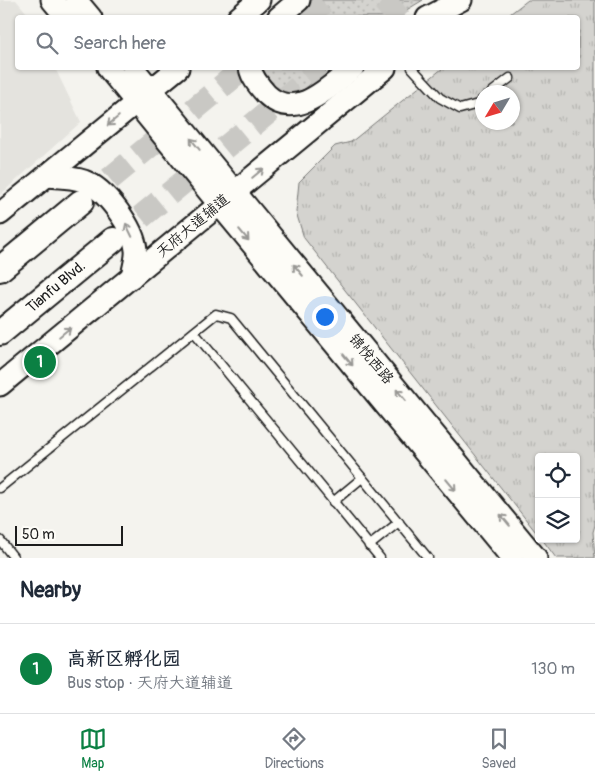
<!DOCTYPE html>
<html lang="en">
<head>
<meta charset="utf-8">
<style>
  body { margin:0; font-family:Pangolin,"LXGW WenKai TC",sans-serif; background:#f2f2f3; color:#1f2937 }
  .controls { position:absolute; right:15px; bottom:15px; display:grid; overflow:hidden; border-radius:5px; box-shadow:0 1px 4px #0004 }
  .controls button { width:45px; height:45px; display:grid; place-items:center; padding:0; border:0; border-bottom:1px solid #e0e1e3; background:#fff; color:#1f2937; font:25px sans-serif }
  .compass { position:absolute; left:475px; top:85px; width:45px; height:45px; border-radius:50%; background:#fff; box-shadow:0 1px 4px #0004; rotate:232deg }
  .scale { position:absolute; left:15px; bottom:12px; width:108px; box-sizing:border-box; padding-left:5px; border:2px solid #1c1c1c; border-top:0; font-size:14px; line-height:18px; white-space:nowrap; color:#1c1c1c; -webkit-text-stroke:4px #fdfcf7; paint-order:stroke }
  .you { position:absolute; left:324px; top:316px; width:18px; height:18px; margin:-12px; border:4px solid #fff; border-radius:50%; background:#1a73e8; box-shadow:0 0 0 8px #1a73e833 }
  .badge { display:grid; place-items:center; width:32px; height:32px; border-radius:50%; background:#0b8043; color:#fff; font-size:16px; font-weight:700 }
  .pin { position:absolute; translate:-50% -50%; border:2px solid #fff; box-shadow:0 1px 5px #0006 }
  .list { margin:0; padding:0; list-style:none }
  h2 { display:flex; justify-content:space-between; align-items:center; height:65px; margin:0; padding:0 20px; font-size:21px }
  h2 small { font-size:16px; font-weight:400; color:#747a83 }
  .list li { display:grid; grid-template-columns:32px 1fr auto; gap:15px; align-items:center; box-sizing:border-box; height:90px; padding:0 20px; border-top:1px solid #e0e1e3 }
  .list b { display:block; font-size:19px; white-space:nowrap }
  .list p { margin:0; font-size:16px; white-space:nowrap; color:#747a83 }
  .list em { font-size:16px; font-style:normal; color:#747a83 }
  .icon { flex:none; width:28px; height:28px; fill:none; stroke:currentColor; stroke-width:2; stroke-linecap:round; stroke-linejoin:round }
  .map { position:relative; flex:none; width:595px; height:558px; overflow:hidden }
  .search { position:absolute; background:#fff; box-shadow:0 1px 4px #0004; left:15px; right:15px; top:15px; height:55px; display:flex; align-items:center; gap:12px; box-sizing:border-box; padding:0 18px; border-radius:5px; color:#747a83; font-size:19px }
  .sheet { height:155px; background:#fff }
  nav { display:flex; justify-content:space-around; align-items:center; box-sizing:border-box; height:70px; border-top:1px solid #e0e1e3; background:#fff; font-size:14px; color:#747a83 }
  nav a { display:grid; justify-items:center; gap:2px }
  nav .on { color:#0b8043 }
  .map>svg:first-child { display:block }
  .built { fill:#e4e3de }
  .grass { fill:url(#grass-dots); stroke:#787876 }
  .park { fill:url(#park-tufts); stroke:#787876; fill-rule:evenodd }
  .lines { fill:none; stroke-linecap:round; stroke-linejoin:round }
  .primary-tunnel { stroke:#c9c8c4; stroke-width:24; stroke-dasharray:24 12; stroke-linecap:butt }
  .lane-casing { stroke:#1c1c1c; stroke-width:11 }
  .secondary-casing { stroke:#1c1c1c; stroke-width:25 }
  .primary-casing { stroke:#1c1c1c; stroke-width:28 }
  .lane { stroke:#fdfcf7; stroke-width:8 }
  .secondary { stroke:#fdfcf7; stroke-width:21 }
  .primary { stroke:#fdfcf7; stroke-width:24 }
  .oneway { stroke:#989794 }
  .labels { text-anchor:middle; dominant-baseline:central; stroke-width:4; stroke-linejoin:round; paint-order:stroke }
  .street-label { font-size:15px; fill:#1c1c1c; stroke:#fdfcf7 }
</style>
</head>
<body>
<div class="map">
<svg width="595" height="558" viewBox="0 0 595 558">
  <defs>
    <pattern id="grass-dots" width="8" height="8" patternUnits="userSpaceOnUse" patternTransform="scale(1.25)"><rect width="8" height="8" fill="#d4d3cf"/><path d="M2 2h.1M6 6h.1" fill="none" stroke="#b5b5b1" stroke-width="1.8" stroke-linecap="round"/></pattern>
    <pattern id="park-tufts" width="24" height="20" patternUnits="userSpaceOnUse" patternTransform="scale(1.25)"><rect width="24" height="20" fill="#d4d3cf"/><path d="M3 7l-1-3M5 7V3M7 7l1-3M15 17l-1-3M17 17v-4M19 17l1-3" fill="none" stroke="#b5b5b1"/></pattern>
  </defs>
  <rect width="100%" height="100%" fill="#f4f3ee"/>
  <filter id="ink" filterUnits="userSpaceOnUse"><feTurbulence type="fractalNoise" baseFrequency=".02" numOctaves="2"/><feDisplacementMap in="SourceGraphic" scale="10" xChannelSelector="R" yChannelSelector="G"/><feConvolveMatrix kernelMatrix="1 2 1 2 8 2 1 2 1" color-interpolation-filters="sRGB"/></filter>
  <g filter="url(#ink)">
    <polygon class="built" points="0,0 16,0 30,17 18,18 18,68 55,68 81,122 0,195"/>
    <g class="grass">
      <polygon points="318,0 423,0 395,17 297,17"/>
      <polygon points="254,68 330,68 302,91 290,97 276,95"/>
    </g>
    <path class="park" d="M528,0H595V525L593,532L595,558H556L542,539H576V457H539V536L304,238L296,212L299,182L335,146L351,142L443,68H578V18L506,17ZM482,92H512V122H482Z"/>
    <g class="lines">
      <g class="primary-tunnel">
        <polyline points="305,18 326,0"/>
        <polyline points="383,18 404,0"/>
        <polyline points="82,202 244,68"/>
        <polyline points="113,240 322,68"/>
      </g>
      <defs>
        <g id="lane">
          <polyline points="412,68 440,98 460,109 478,104 482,100"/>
          <polyline points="492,92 510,78"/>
          <polyline points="194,332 380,558"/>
          <polyline points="0,488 216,314 231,318 428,558"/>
          <polyline points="333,502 362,478"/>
          <polyline points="0,540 14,558"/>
          <polyline points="369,546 399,522"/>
        </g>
        <g id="secondary">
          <polyline points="52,0 67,18"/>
          <polyline points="76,0 91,18"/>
          <polyline points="238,18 259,0"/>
          <polyline points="278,18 299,0"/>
          <polyline points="427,18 461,0"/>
          <polyline points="108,68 219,204 512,558"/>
          <polyline points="133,68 536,558"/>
          <path d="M250,68C252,78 259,86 266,94C296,123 330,86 353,68"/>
          <path d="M46,176C59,177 72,177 84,181C106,189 134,228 136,250C137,258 133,269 132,277"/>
          <polyline points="0,214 178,68"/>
          <polyline points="0,385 385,68"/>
        </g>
        <g id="primary">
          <polyline points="0,269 81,202"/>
          <polyline points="0,333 113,240"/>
        </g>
      </defs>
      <use href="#lane" class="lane-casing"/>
      <use href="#secondary" class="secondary-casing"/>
      <use href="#primary" class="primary-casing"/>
      <use href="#lane" class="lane"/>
      <use href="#secondary" class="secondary"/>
      <use href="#primary" class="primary"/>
    </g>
    <defs><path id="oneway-shaft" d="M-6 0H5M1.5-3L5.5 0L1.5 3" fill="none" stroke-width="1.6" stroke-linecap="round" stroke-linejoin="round" transform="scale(1.25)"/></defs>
    <g class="oneway">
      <use href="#oneway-shaft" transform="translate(113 121) rotate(140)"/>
      <use href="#oneway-shaft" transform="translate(195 144) rotate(-129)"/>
      <use href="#oneway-shaft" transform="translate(258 173) rotate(-40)"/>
      <use href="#oneway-shaft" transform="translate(129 230) rotate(-116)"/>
      <use href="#oneway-shaft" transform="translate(244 235) rotate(50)"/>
      <use href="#oneway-shaft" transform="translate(298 270) rotate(-130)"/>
      <use href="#oneway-shaft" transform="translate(65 332) rotate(-39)"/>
      <use href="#oneway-shaft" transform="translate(348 360) rotate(50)"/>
      <use href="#oneway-shaft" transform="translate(401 395) rotate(-130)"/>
      <use href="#oneway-shaft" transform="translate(451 485) rotate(50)"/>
      <use href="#oneway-shaft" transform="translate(505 520) rotate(-130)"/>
    </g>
  </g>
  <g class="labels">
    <g class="street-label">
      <text transform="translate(193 226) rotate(-40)">天府大道辅道</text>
      <text transform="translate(56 287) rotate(-40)">Tianfu Blvd.</text>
      <text transform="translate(371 359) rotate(50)">锦悦西路</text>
    </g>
  </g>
</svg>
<div class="controls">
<button><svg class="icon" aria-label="locate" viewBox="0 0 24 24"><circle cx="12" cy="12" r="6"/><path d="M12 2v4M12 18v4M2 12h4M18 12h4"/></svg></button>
<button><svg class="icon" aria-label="layers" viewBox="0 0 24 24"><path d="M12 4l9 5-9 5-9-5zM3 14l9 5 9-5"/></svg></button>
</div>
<svg class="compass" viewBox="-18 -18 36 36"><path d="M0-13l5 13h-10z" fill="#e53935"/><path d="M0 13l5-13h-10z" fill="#747a83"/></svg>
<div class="scale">50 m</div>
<div class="you"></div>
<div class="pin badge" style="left:40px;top:362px">1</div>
<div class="search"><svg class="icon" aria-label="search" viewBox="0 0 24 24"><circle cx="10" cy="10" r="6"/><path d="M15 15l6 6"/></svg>Search here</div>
</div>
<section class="sheet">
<h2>Nearby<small></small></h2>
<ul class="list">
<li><span class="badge">1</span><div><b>高新区孵化园</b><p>Bus stop · 天府大道辅道</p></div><em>130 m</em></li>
</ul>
</section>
<nav>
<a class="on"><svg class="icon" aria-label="map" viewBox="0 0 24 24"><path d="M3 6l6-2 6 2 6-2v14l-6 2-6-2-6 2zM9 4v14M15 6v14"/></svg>Map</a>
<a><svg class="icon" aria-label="directions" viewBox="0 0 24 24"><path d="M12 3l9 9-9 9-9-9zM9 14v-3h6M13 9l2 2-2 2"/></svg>Directions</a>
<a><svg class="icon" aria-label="saved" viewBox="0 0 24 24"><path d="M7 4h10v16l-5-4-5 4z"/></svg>Saved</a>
</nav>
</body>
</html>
